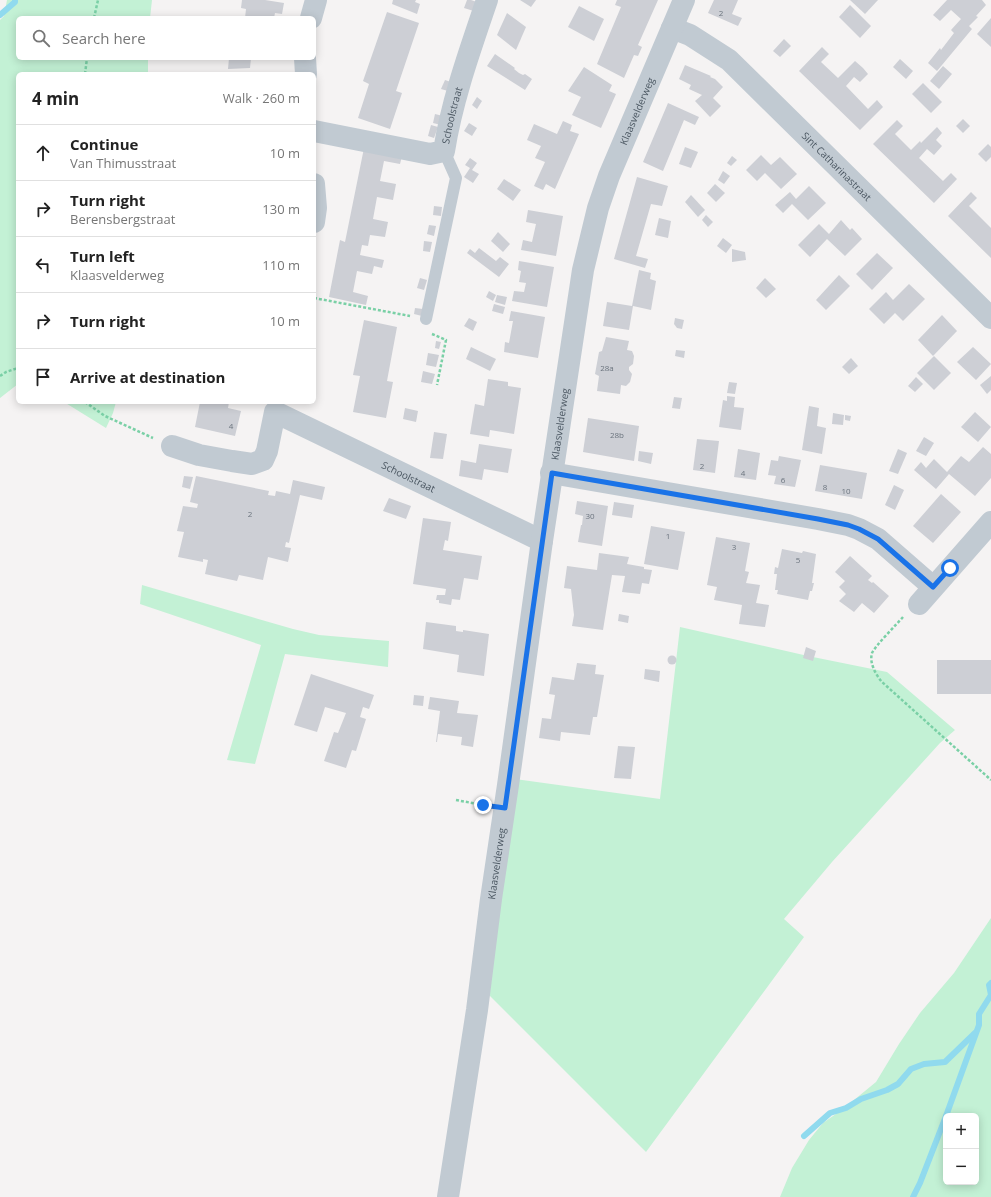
<!DOCTYPE html>
<html lang="en">
<head>
<meta charset="utf-8">
<style>
  body { margin:0; font-family:"Open Sans",sans-serif; background:#f6f6f6; color:#222 }
  .controls { position:absolute; right:12px; bottom:12px; display:grid; overflow:hidden; border-radius:6px; box-shadow:0 2px 10px #0003 }
  .controls button { width:36px; height:36px; display:grid; place-items:center; padding:0; border:0; border-bottom:1px solid #e0e0e0; background:#fff; color:#222; font:20px sans-serif }
  .stop { position:absolute; width:12px; height:12px; margin:-9px; border:3px solid #1a73e8; border-radius:50%; background:#fff }
  .stop.end { background:#1a73e8; border-color:#fff; box-shadow:0 1px 4px #0008 }
  .list { margin:0; padding:0; list-style:none }
  h2 { display:flex; justify-content:space-between; align-items:center; height:52px; margin:0; padding:0 16px; font-size:17px }
  h2 small { font-size:13px; font-weight:400; color:#767676 }
  .list li { display:grid; grid-template-columns:26px 1fr auto; gap:12px; align-items:center; box-sizing:border-box; height:56px; padding:0 16px; border-top:1px solid #e0e0e0 }
  .list b { display:block; font-size:15px; white-space:nowrap }
  .list p { margin:0; font-size:13px; white-space:nowrap; color:#767676 }
  .list em { font-size:13px; font-style:normal; color:#767676 }
  .icon { flex:none; width:22px; height:22px; fill:none; stroke:currentColor; stroke-width:2; stroke-linecap:round; stroke-linejoin:round }
  .map { position:relative; flex:none; width:991px; height:1197px; overflow:hidden }
  .search { position:absolute; background:#fff; box-shadow:0 2px 10px #0003; left:16px; top:16px; width:300px; height:44px; display:flex; align-items:center; gap:10px; box-sizing:border-box; padding:0 14px; border-radius:6px; color:#767676; font-size:15px }
  .panel { position:absolute; background:#fff; box-shadow:0 2px 10px #0003; left:16px; top:72px; width:300px; height:332px; border-radius:6px }
  .map>svg:first-child { display:block }
  .green { fill:#c3f1d5; fill-rule:evenodd }
  .lines { fill:none; stroke-linecap:round; stroke-linejoin:round }
  .stream { stroke:#90daee; stroke-width:6 }
  .building { fill:#cdcfd5 }
  .path { stroke:#7ad0a6; stroke-width:2.5; stroke-dasharray:3 2; stroke-linecap:butt }
  .service { stroke:#c1cad2; stroke-width:12 }
  .minor { stroke:#c1cad2; stroke-width:22 }
  .tertiary { stroke:#c1cad2; stroke-width:22 }
  .route { stroke:#1a73e8; stroke-width:5 }
  .labels { text-anchor:middle; dominant-baseline:central; stroke-width:3; stroke-linejoin:round; paint-order:stroke }
  .number-label { font-size:8px; fill:#6b747e }
  .street-label { font-size:10px; fill:#4a5661; stroke:#fff }
</style>
</head>
<body>
<div class="map">
<svg width="991" height="1197" viewBox="0 0 991 1197">
  <rect width="100%" height="100%" fill="#f5f3f3"/>
  <g class="green">
    <polygon points="7,0 152,0 150,18 18,18 18,58 148,58 148,74 18,74 18,384 0,398 0,20 4,16"/>
    <polygon points="64,402 116,402 113,413 106,428"/>
    <polygon points="142,585 293,629 319,635 389,641 388,667 285,654 255,764 227,760 261,645 140,604"/>
    <polygon points="680,627 808,656 887,672 955,730 940,743 832,862 784,919 804,937 646,1152 484,990 515,779 660,799"/>
    <path d="M991,918V1197H780L792,1168L809,1140L823,1123L843,1109L876,1082L899,1044L920,1013L954,973ZM946,1116H976V1182H946Z"/>
  </g>
  <g class="lines">
    <g class="stream">
      <polyline points="0,15 15,2 15,0"/>
      <polyline points="946,1116 979,1025 979,1014 991,995 989,985 991,983"/>
      <polyline points="804,1136 830,1113 846,1108 861,1099 887,1090 898,1084 911,1069 924,1064 945,1062 975,1033"/>
      <polyline points="913,1197 920,1183 946,1116"/>
    </g>
  </g>
  <g class="building">
    <polygon points="242,0 265,0 284,3 282,14 275,13 274,18 245,18 246,9 241,8"/>
    <polygon points="393,0 416,0 415,2 420,4 417,14 392,4"/>
    <polygon points="467,0 471,0 480,3 477,12 464,8"/>
    <polygon points="520,0 536,0 531,7"/>
    <polygon points="617,0 658,0 638,45 642,47 638,56 634,55 624,78 597,64 621,7 615,5"/>
    <polygon points="714,0 738,0 732,14 742,18 738,26 708,13"/>
    <polygon points="850,0 878,0 865,14"/>
    <polygon points="947,0 982,0 986,5 976,16 978,17 969,26 972,29 937,71 928,63 940,48 941,50 954,33 951,30 961,19 951,10 940,21 933,15"/>
    <polygon points="850,5 871,26 860,38 839,17"/>
    <polygon points="579,6 604,19 594,41 568,27"/>
    <polygon points="387,12 419,23 396,91 402,93 390,129 358,118 369,84 363,81"/>
    <polygon points="507,13 526,27 516,50 497,35"/>
    <polygon points="991,18 991,47 977,34"/>
    <polygon points="784,39 791,46 780,57 773,51"/>
    <polygon points="822,47 829,54 821,62 838,78 855,61 863,68 868,74 860,82 854,77 846,86 868,109 877,100 883,107 860,130 799,71"/>
    <polygon points="495,54 515,68 514,69 519,73 523,75 525,74 532,79 525,90 487,66"/>
    <polygon points="229,58 251,58 250,68 228,69"/>
    <polygon points="900,59 913,71 906,79 893,67"/>
    <polygon points="685,65 711,76 710,77 715,79 723,87 713,98 721,106 710,117 695,101 702,95 689,89 691,85 679,79"/>
    <polygon points="943,66 952,74 939,89 930,81"/>
    <polygon points="584,67 612,85 609,91 616,94 601,128 572,115 581,97 568,91"/>
    <polygon points="445,80 451,82 448,91 441,89"/>
    <polygon points="923,83 942,102 931,113 912,94"/>
    <polygon points="477,97 482,101 477,109 472,105"/>
    <polygon points="668,103 699,117 695,125 684,120 663,171 643,162"/>
    <polygon points="435,114 443,116 441,125 433,123"/>
    <polygon points="963,119 970,126 963,133 956,126"/>
    <polygon points="897,120 903,126 895,134 911,150 920,141 921,143 937,127 942,133 936,140 942,146 934,155 927,149 919,158 943,181 951,173 957,179 934,203 873,144"/>
    <polygon points="563,121 572,125 570,131 579,134 555,189 546,184 543,190 534,186 545,162 535,158 541,146 527,140 534,124 557,134"/>
    <polygon points="469,123 477,128 472,136 464,131"/>
    <polygon points="431,125 438,127 434,138 428,136"/>
    <polygon points="988,144 991,147 991,157 986,162 978,154"/>
    <polygon points="685,147 698,152 691,168 679,164"/>
    <polygon points="364,148 402,156 400,164 384,161 380,181 396,184 393,200 377,197 373,219 388,222 385,237 370,235 368,246 362,245 360,255 384,260 382,268 374,266 372,274 357,271 353,292 368,296 366,305 329,297 340,240 345,242"/>
    <polygon points="761,155 771,165 780,157 797,174 781,189 765,173 757,181 746,170"/>
    <polygon points="732,156 737,160 731,166 727,163"/>
    <polygon points="470,158 477,163 472,170 479,174 473,183 464,177 470,168 465,165"/>
    <polygon points="723,171 730,176 724,184 718,180"/>
    <polygon points="637,177 668,186 662,206 651,204 636,256 648,259 645,268 614,259"/>
    <polygon points="504,179 521,190 513,201 497,189"/>
    <polygon points="715,184 725,193 716,202 707,193"/>
    <polygon points="809,186 826,203 808,220 792,204 783,213 775,205 790,192 796,199"/>
    <polygon points="971,192 977,198 969,206 991,228 991,258 948,216"/>
    <polygon points="691,195 705,210 698,217 685,202"/>
    <polygon points="434,206 442,207 441,216 433,215"/>
    <polygon points="528,210 563,216 556,256 521,250 523,240 532,242 536,224 526,222"/>
    <polygon points="706,215 713,222 708,227 702,220"/>
    <polygon points="659,218 671,221 668,238 655,235"/>
    <polygon points="841,220 850,230 852,228 862,239 845,256 827,239 810,257 798,245 819,224 829,234"/>
    <polygon points="429,225 436,226 434,236 427,234"/>
    <polygon points="498,232 510,244 503,252 491,241"/>
    <polygon points="723,238 732,245 726,253 717,246"/>
    <polygon points="424,241 432,242 430,252 423,251"/>
    <polygon points="479,248 496,261 500,257 509,264 499,277 467,253 470,249 475,253"/>
    <polygon points="732,249 745,252 746,260 732,262"/>
    <polygon points="877,253 893,268 872,290 856,274"/>
    <polygon points="519,261 554,267 547,307 512,301 514,291 524,292 526,283 519,282 521,271 518,270"/>
    <polygon points="639,270 651,273 650,279 656,281 651,310 633,306 629,330 603,326 607,302 632,306"/>
    <polygon points="839,275 850,286 826,310 816,300"/>
    <polygon points="420,278 427,280 424,290 417,288"/>
    <polygon points="765,278 776,289 766,298 756,288"/>
    <polygon points="909,284 925,299 903,321 895,313 884,324 869,309 886,292 893,300"/>
    <polygon points="489,291 496,295 493,301 486,297"/>
    <polygon points="497,295 507,297 505,305 495,302"/>
    <polygon points="494,304 505,307 503,314 492,311"/>
    <polygon points="415,308 423,309 422,316 414,314"/>
    <polygon points="511,311 545,317 538,358 504,352 505,342 509,343 513,321 509,321"/>
    <polygon points="942,315 957,331 933,356 918,340"/>
    <polygon points="469,318 477,322 473,331 464,326"/>
    <polygon points="675,318 684,320 682,329 677,328 674,324"/>
    <polygon points="364,320 397,327 387,381 393,382 386,418 353,412 360,376 353,375"/>
    <polygon points="606,337 629,341 627,350 632,351 634,356 633,364 629,367 629,370 632,374 630,382 626,386 621,385 620,394 597,391 599,376 595,374 599,352 602,351"/>
    <polygon points="436,341 441,342 439,349 435,348"/>
    <polygon points="471,347 496,359 490,371 466,359"/>
    <polygon points="973,347 991,364 976,380 957,362"/>
    <polygon points="676,350 685,351 684,358 675,356"/>
    <polygon points="428,353 439,355 436,367 426,365"/>
    <polygon points="934,356 951,373 934,390 917,373"/>
    <polygon points="851,358 858,366 849,374 842,367"/>
    <polygon points="423,371 435,374 432,384 421,382"/>
    <polygon points="991,376 991,390 987,394 980,385"/>
    <polygon points="916,377 923,384 915,392 908,386"/>
    <polygon points="488,379 508,382 508,386 521,388 514,434 490,430 489,437 470,434 475,404 484,406"/>
    <polygon points="729,382 737,383 735,394 727,393"/>
    <polygon points="727,396 735,397 734,407 744,408 741,430 719,427 723,400 727,401"/>
    <polygon points="674,397 682,398 680,409 672,408"/>
    <polygon points="200,402 229,402 228,408 241,411 235,436 195,427"/>
    <polygon points="809,406 819,408 817,426 826,428 822,454 802,450"/>
    <polygon points="405,408 418,411 416,422 403,419"/>
    <polygon points="975,412 991,427 978,442 961,427"/>
    <polygon points="833,413 844,415 843,425 832,424"/>
    <polygon points="845,415 851,416 850,421 845,420"/>
    <polygon points="588,418 639,426 634,461 583,452"/>
    <polygon points="434,432 447,434 443,459 430,458"/>
    <polygon points="924,437 934,443 926,456 916,451"/>
    <polygon points="697,439 719,441 715,473 693,470"/>
    <polygon points="479,444 512,449 508,473 484,469 482,480 459,476 461,460 476,463"/>
    <polygon points="983,447 991,454 991,478 975,496 949,474 936,489 914,470 921,462 926,468 934,459 947,472 961,456 969,462"/>
    <polygon points="738,449 760,453 756,480 734,477"/>
    <polygon points="898,449 907,453 898,474 889,471"/>
    <polygon points="639,451 653,453 651,464 638,461"/>
    <polygon points="779,456 801,460 795,487 774,484 776,476 768,475 771,460 778,461"/>
    <polygon points="820,465 867,473 862,499 815,491"/>
    <polygon points="184,476 193,477 190,489 182,487"/>
    <polygon points="196,476 269,491 268,495 275,496 276,491 290,494 293,480 325,487 322,500 300,495 289,543 286,542 285,547 291,548 288,562 268,557 263,580 239,575 237,581 205,574 208,560 203,559 203,562 178,557 184,532 177,531 183,506 197,508 198,504 190,502"/>
    <polygon points="894,485 904,490 895,510 885,505"/>
    <polygon points="941,494 961,512 933,543 913,526"/>
    <polygon points="389,498 411,506 406,519 383,511"/>
    <polygon points="577,501 608,506 602,546 578,542 581,525 582,525 583,516 575,514"/>
    <polygon points="614,502 634,505 632,518 612,515"/>
    <polygon points="423,518 451,522 448,541 445,540 443,550 482,556 478,580 464,578 460,600 452,599 451,605 439,603 439,600 436,600 437,595 445,595 446,589 413,584"/>
    <polygon points="651,526 685,532 678,570 644,564"/>
    <polygon points="716,537 750,543 745,571 749,572 746,583 760,585 756,603 769,605 765,627 739,624 742,605 714,600 717,587 707,585"/>
    <polygon points="782,549 802,553 803,551 816,554 812,583 814,583 812,591 810,591 808,600 777,594 778,590 775,590 777,574 774,574 775,567 778,568"/>
    <polygon points="599,553 629,557 627,564 644,567 644,569 652,570 649,584 642,583 640,594 622,592 625,576 612,575 603,630 572,626 574,615 571,589 564,588 567,566 597,570"/>
    <polygon points="850,556 872,576 868,580 872,583 873,582 889,596 874,613 862,603 854,612 839,601 846,594 839,587 845,581 835,572"/>
    <polygon points="619,614 629,616 628,623 618,621"/>
    <polygon points="426,622 456,626 456,631 463,632 463,630 489,634 484,676 457,672 459,655 423,649"/>
    <polygon points="806,647 816,651 813,661 803,658"/>
    <circle cx="672" cy="660" r="4.5"/>
    <rect x="937" y="660" width="54" height="34"/>
    <polygon points="577,663 596,665 595,674 604,675 597,717 593,717 590,735 561,732 560,741 539,738 542,718 551,719 555,695 549,694 552,677 574,680"/>
    <polygon points="645,669 660,671 659,682 644,679"/>
    <polygon points="311,674 374,695 369,709 363,707 360,717 366,719 356,751 352,750 346,768 324,761 334,732 338,733 346,713 325,707 317,732 294,725"/>
    <polygon points="414,695 424,696 423,706 413,705"/>
    <polygon points="430,697 459,701 457,713 478,715 473,747 461,745 462,737 438,734 437,742 436,742 440,711 428,709"/>
    <polygon points="618,746 635,747 631,779 614,778"/>
  </g>
  <g class="lines">
    <g class="path">
      <polyline points="94,18 98,0"/>
      <polyline points="85,74 87,58"/>
      <polyline points="314,298 410,316"/>
      <polyline points="432,334 446,340 437,385"/>
      <polyline points="0,376 6,372 18,368"/>
      <polyline points="85,402 105,416 153,438"/>
      <path d="M903,617C896,625 876,645 872,653C869,663 876,675 882,682L991,780"/>
      <polyline points="456,800 483,805"/>
    </g>
    <polyline class="service" points="426,319 456,178 444,151"/>
    <g class="minor">
      <polyline points="311,18 316,0"/>
      <path id="s1" d="M672,28L690,35L729,60L991,318"/>
      <polyline points="305,58 306,74"/>
      <path id="s2" d="M314,131L430,154L444,151C452,100 470,50 487,0"/>
      <polyline points="314,184 316,208 314,222"/>
      <path id="s3" d="M172,446L199,455L232,461L252,464L263,460L267,451L275,412L542,541"/>
      <polyline points="551,473 818,519 848,525 859,529 878,539 933,587"/>
      <polyline points="919,604 991,522"/>
    </g>
    <path class="tertiary" id="s4" d="M448,1197L477,1010L491,899L508,785L542,541L583,270L598,208L609,176L684,0"/>
  </g>
  <g class="lines">
    <polyline class="route" points="483,805 505,808 552,473 818,519 848,525 859,529 878,539 933,587 950,568"/>
  </g>
  <g class="labels">
    <g class="number-label">
      <text x="721" y="12">2</text>
      <text x="607" y="367">28a</text>
      <text x="231" y="425">4</text>
      <text x="617" y="434">28b</text>
      <text x="702" y="465">2</text>
      <text x="743" y="472">4</text>
      <text x="783" y="479">6</text>
      <text x="825" y="486">8</text>
      <text x="846" y="490">10</text>
      <text x="250" y="513">2</text>
      <text x="590" y="515">30</text>
      <text x="668" y="535">1</text>
      <text x="734" y="546">3</text>
      <text x="798" y="559">5</text>
    </g>
    <g class="street-label">
      <text stroke="none"><textPath href="#s4" startOffset="1105">Klaasvelderweg</textPath></text>
      <text stroke="none"><textPath href="#s2" startOffset="169">Schoolstraat</textPath></text>
      <text stroke="none"><textPath href="#s1" startOffset="217">Sint Catharinastraat</textPath></text>
      <text stroke="none"><textPath href="#s4" startOffset="781">Klaasvelderweg</textPath></text>
      <text stroke="none"><textPath href="#s3" startOffset="292">Schoolstraat</textPath></text>
      <text stroke="none"><textPath href="#s4" startOffset="337">Klaasvelderweg</textPath></text>
    </g>
  </g>
</svg>
<div class="controls">
<button>+</button>
<button>−</button>
</div>
<div class="stop" style="left:950px;top:568px"></div>
<div class="stop end" style="left:483px;top:805px"></div>
<div class="search"><svg class="icon" aria-label="search" viewBox="0 0 24 24"><circle cx="10" cy="10" r="6"/><path d="M15 15l6 6"/></svg>Search here</div>
<section class="panel">
<h2>4 min<small>Walk · 260 m</small></h2>
<ul class="list">
<li><svg class="icon" aria-label="ahead" viewBox="0 0 24 24"><path d="M12 20V5M6 11l6-6 6 6"/></svg><div><b>Continue</b><p>Van Thimusstraat</p></div><em>10 m</em></li>
<li><svg class="icon" aria-label="right" viewBox="0 0 24 24"><path d="M7 20v-9h11M14 6l5 5-5 5"/></svg><div><b>Turn right</b><p>Berensbergstraat</p></div><em>130 m</em></li>
<li><svg class="icon" aria-label="left" viewBox="0 0 24 24"><path d="M17 20v-9H6M10 6l-5 5 5 5"/></svg><div><b>Turn left</b><p>Klaasvelderweg</p></div><em>110 m</em></li>
<li><svg class="icon" aria-label="right" viewBox="0 0 24 24"><path d="M7 20v-9h11M14 6l5 5-5 5"/></svg><div><b>Turn right</b></div><em>10 m</em></li>
<li><svg class="icon" aria-label="arrive" viewBox="0 0 24 24"><path d="M6 21V4h12l-3 4 3 4H6"/></svg><div><b>Arrive at destination</b></div></li>
</ul>
</section>
</div>
</body>
</html>
